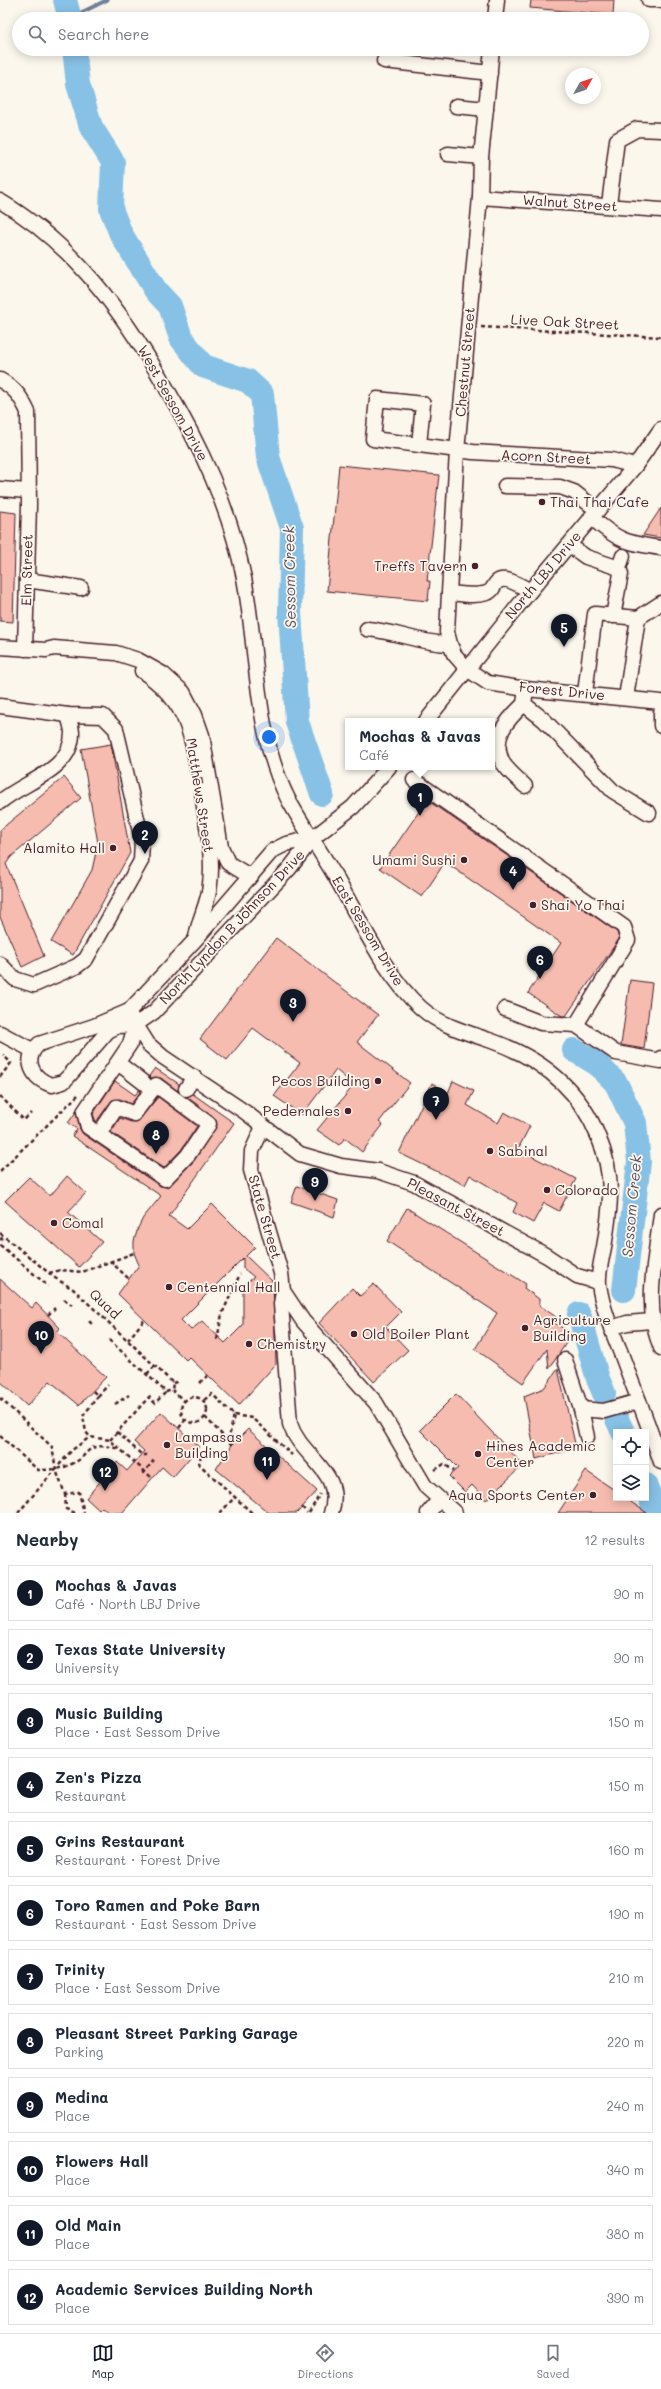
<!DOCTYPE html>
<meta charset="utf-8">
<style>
body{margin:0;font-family:Mali,sans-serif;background:#f6f6f7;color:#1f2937}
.controls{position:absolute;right:12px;bottom:12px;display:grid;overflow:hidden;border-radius:0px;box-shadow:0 2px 10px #0003}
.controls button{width:36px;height:36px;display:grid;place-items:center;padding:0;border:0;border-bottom:1px solid #e0e1e3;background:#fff;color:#1f2937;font:20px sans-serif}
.compass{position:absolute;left:565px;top:68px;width:36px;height:36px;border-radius:50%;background:#fff;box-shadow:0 2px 10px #0003;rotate:50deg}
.you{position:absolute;left:269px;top:737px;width:14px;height:14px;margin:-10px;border:3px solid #fff;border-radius:50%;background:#1a73e8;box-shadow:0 0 0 6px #1a73e833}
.badge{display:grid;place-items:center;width:26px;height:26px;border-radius:50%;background:#111827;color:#fff;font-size:13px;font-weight:700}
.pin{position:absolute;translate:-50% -33px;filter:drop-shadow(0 1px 2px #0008)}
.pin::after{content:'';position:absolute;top:21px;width:14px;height:12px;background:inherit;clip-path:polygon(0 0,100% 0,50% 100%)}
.popup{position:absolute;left:345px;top:718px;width:150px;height:52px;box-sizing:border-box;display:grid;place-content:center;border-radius:0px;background:#fff;filter:drop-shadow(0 1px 3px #0005);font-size:13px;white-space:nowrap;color:#747a83}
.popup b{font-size:15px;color:#1f2937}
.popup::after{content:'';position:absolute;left:50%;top:100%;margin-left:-8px;border:8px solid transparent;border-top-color:#fff}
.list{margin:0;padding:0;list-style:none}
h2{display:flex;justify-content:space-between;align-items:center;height:52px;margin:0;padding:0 16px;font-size:17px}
h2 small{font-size:13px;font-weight:400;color:#747a83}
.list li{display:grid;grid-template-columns:26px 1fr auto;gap:12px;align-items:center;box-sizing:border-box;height:56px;margin:0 8px 8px;padding:0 8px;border:1px solid #e0e1e3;border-radius:0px}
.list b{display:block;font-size:15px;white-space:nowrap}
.list p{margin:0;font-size:13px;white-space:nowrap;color:#747a83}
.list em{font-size:13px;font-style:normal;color:#747a83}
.icon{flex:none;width:22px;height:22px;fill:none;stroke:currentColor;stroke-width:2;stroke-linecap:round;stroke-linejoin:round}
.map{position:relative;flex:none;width:661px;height:1513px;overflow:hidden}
.search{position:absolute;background:#fff;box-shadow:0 2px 10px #0003;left:12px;right:12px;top:12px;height:44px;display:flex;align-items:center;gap:10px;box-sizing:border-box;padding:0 14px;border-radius:22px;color:#747a83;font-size:15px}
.sheet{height:820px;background:#fff}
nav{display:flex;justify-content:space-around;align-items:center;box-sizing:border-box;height:56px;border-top:1px solid #e0e1e3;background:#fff;font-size:11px;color:#747a83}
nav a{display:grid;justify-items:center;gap:2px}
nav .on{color:#111827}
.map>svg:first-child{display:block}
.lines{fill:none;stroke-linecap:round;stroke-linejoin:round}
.stream{stroke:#6f809b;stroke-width:4}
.river{stroke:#87c1e6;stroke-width:24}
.building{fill:#f6bcaf;stroke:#4a1f2b;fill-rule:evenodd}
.minor-casing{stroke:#4a1f2b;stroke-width:17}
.path{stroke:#4a1f2b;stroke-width:2.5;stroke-dasharray:4 3;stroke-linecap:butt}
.minor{stroke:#fbf7ec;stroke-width:14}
.path-bridge{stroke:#4a1f2b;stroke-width:2.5;stroke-dasharray:4 3;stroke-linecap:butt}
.poi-dot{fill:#4a1f2b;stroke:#fbf7ec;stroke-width:1.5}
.labels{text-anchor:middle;stroke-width:3.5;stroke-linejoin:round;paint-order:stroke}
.street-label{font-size:14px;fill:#4a1f2b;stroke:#fbf7ec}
.poi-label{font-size:14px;fill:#4a1f2b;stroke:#fbf7ec;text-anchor:start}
.water-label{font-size:15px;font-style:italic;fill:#5c5063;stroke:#fbf7ec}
</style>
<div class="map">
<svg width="661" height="1513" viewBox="0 0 661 1513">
<rect width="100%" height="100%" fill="#fbf7ec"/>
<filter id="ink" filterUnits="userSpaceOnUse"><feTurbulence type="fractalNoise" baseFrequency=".025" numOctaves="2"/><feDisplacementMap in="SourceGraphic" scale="8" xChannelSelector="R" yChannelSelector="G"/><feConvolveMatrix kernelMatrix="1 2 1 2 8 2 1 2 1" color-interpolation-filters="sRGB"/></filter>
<g filter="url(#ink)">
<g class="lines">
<path class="stream" d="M70,18L107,0"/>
<g class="river">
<path d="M65,0L70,19"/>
<path d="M74,49L78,84L91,127L113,162L111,209L121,234L156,291L170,306L181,338L203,366L248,381L262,394L268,457L292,528L290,612L297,722L322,794"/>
<path d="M574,1050L597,1064L616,1083L635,1123L639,1162L624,1290"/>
<path d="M579,1314L598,1379L604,1393"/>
<path d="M614,1413L623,1432"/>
<path d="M646,1485L655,1513"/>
</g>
</g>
<g class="building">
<path d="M531,0H614L613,15L530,8Z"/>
<path d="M339,465L439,475L427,581H430L428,601L327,591Z"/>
<path d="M661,508V538L643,535Z"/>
<path d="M0,511L16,513L13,622L0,621Z"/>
<path d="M111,744L130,853L73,955L51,942L92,870L98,843L81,749Z"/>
<path d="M64,777L81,798L11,857L6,864L44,956L22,967L0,917V830Z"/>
<path d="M427,800L617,932L619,939L566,1016H562L528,993L561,943L445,862L422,897L380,868Z"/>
<path d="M276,938L378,1015L357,1042L410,1083L379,1122L383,1125L362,1152L345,1138L339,1145L317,1130L354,1085L336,1070L302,1115L274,1096L300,1063L253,1028L227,1060L200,1039Z"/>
<path d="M630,980L652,983L644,1049L621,1045Z"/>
<path d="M155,1068L179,1084L178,1091L161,1078H151L149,1076Z"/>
<path d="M115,1081L135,1095L139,1090L141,1091L131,1104L120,1099L112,1100L96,1122L93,1114Z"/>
<path d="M453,1081L474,1091L467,1105L498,1123L504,1112L530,1126L518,1149L576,1179L559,1211L544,1203L533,1223L513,1212L517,1203L470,1175L465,1185L399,1153L432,1083L448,1093Z"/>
<path d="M193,1094L234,1123L169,1216L187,1229L212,1204L255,1247L246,1256L273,1282L276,1364L239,1405L189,1357L186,1360L118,1294L139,1265L134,1253V1241L138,1228L143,1218L161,1196L72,1136L77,1129L68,1123L76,1112L80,1129L83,1134L160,1186L167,1187L194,1161L217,1125L214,1117L187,1097ZM243,1258V1268L254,1277L243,1286V1325L225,1343L202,1321L191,1330L181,1320Z"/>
<path d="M158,1097L197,1126L181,1150L164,1168L111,1132L120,1118L131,1122L138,1121Z"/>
<path d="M67,1176L86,1193L68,1212L102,1242L79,1267L5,1201L29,1177L50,1196Z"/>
<path d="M297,1186L338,1200L334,1217L291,1202Z"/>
<path d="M407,1208L526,1284L524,1288L539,1299V1305L556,1317L553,1322L572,1334L549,1369L547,1349L523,1383L475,1349L497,1313L387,1241Z"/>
<path d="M0,1279L32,1308L36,1303L60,1328L57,1332L106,1377L79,1405L50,1381L27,1406L0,1381Z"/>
<path d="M374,1284L401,1312L386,1327L408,1350L374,1382L319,1323L352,1288L360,1296Z"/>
<path d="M558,1369L576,1448L536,1459L524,1396L544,1388Z"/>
<path d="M456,1394L523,1465L486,1500L472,1485L465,1492L449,1476L458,1468L420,1430Z"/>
<path d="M161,1412L199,1447L173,1477L162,1467L122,1513H109L102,1507L99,1510L86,1498L117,1462L127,1471L144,1451L134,1442Z"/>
<path d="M248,1429L317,1491L297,1513H269L216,1469L232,1445Z"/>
<path d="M586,1471L616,1491V1498H625L647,1513H558Z"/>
</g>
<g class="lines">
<defs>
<g id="minor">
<path d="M649,0H661"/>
<path d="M495,19L497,0"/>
<path d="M492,49L481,157L480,197L457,451L449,593L447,632L450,644L454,654L467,669L488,683L526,689L661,702"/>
<path d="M384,61L490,73"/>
<path d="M456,106L486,109"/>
<path d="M448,154L481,157"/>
<path d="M480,197L661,210"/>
<path d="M0,201C73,244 122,311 164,384C200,445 230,508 244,578C258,651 254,731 288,799C302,825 320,850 335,876C360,919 384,975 421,1008C440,1025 465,1032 489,1040C539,1057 578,1086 598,1136C615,1176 611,1206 604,1247C602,1258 598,1272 599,1284C602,1308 613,1333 622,1356C635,1391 649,1426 661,1462"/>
<path d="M609,205L617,140L637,129L661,130"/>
<path d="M0,380C15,388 21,397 28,412L29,505L25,649"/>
<path d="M419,445L423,404L377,399L373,439L473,452L612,460L635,466"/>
<path d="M505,486L560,487L574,492L597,510"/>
<path d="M0,489L28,491"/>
<path d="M591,517C618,541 626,543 661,548"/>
<path d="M569,545L586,557L619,568L621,574L613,616"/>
<path d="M619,568L623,556"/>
<path d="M27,580L81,588"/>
<path d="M449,593C461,594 475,597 487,593C493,591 493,586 497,582C505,575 523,587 530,591"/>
<path d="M638,618L661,603"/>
<path d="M367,629C395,631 422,644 450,644"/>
<path d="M0,647L46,650L54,648L116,653L138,660L163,674L183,692L195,715L202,735L221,847L228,863L251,877"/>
<path d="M142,671C183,699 190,725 198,771"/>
<path d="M526,689L524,704L544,720L613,791L649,813"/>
<path d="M585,693L595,614L638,618L626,698"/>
<path d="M524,704C507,720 490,738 503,763C508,771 518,779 525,786"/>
<path d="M0,706L68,715L103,716L116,729L142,840L141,861L86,959L77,966L34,985L15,979L0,964"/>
<path d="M661,712V726"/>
<path d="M426,721L530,591L635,466L661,429"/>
<path d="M414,780L624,927L628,940L576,1025"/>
<path d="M0,802C24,781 72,771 72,733C72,727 69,720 68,715"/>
<path d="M313,838L286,844L272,851L196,939L129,1011L94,1026L39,1044C22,1059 32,1079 52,1085L63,1082L69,1076L108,1031L118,1026L135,1025L154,1012L289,869L313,838L353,807L389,767"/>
<path d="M196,938C198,919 209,903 210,884C214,854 205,821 202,791"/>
<path d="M505,1009L541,1023L576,1025L616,1053L661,1061V1058"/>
<path d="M131,1017L148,1044L163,1057L245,1112L300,1154L341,1166L378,1171L414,1183L547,1256L577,1276L598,1282"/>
<path d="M0,1033L32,1050"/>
<path d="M118,1063L144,1083"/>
<path d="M186,1089L194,1077"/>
<path d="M263,1127L252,1151L251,1170L281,1273L283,1291L303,1321L376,1403L425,1486L455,1513"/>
<path d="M99,1134L117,1107L134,1114L156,1085L209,1124L188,1155L165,1179L88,1127L84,1112L130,1044L135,1025"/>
<path d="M661,1214C656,1258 643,1306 661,1348"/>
<path d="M283,1291L281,1304L290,1424C301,1458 345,1472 331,1513"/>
<path d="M611,1328L627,1323L652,1321"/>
<path d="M565,1360L581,1409L604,1411L639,1401"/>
<path d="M581,1409L587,1437"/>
<path d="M428,1513L439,1500"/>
</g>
</defs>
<use href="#minor" class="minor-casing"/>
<g class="path">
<path d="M481,327L661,337"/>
<path d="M0,1077L11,1063L3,1055"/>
<path d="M0,1096L24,1120L31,1113"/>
<path d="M0,1171L78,1095"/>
<path d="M0,1233L55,1278L73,1289L173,1383L172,1390"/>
<path d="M0,1240L4,1236"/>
<path d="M0,1245L48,1286"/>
<path d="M110,1261L129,1279"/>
<path d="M49,1273L61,1270L82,1272L134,1253"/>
<path d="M64,1299L72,1305"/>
<path d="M48,1315L55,1308"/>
<path d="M89,1321L94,1326"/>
<path d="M109,1340L166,1392L172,1390"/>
<path d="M128,1340L145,1319"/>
<path d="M217,1340L222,1314L240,1274"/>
<path d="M147,1374L155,1366"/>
<path d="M173,1383L179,1381"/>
<path d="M200,1383L208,1375"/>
<path d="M172,1390L184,1401"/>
<path d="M93,1391L98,1396L83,1416L86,1432L90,1437L110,1440L151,1477"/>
<path d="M98,1396L108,1385"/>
<circle cx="194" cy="1410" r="13"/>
<path d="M0,1398L52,1447L56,1470L65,1494L79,1492L84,1513"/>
<path d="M204,1400L212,1394L234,1415L228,1442"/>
<path d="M115,1404L129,1395"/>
<path d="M234,1415L252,1418L292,1455"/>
<path d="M205,1417L232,1445"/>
<path d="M179,1428L185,1420"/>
<path d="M117,1432L142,1455H149"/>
<path d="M0,1436L38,1470C52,1470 69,1468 80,1459C85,1455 88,1449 95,1447C103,1445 112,1447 120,1449"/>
<path d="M110,1440L149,1397L155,1403L166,1392"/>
<path d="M201,1455L199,1464L252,1513"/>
<path d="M435,1470L444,1464L454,1471"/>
<path d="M65,1494L66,1509L75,1513"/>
<path d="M302,1507L307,1513"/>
<path d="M18,1513L72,1450L90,1437"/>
<path d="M220,1513L235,1497"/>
<path d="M309,1513L320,1494"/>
</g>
<use href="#minor" class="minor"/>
<path class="path-bridge" d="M143,1474L154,1460"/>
</g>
</g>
<g class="poi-dot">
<circle cx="542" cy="502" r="4"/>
<circle cx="475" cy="566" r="4"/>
<circle cx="113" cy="848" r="4"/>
<circle cx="464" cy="860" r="4"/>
<circle cx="533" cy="905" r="4"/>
<circle cx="378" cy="1081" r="4"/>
<circle cx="348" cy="1111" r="4"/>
<circle cx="490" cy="1151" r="4"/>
<circle cx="547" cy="1190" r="4"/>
<circle cx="54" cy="1223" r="4"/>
<circle cx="169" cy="1287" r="4"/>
<circle cx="525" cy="1328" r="4"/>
<circle cx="354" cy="1334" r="4"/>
<circle cx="249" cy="1344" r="4"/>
<circle cx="167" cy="1445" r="4"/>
<circle cx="478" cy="1454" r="4"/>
<circle cx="593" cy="1495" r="4"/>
</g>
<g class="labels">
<g class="street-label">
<text transform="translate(570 203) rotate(4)" y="5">Walnut Street</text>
<text transform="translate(565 322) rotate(3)" y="5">Live Oak Street</text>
<text transform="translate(465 362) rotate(-85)" y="5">Chestnut Street</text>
<text transform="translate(173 403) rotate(61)" y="5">West Sessom Drive</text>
<text transform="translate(546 457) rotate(3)" y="5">Acorn Street</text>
<text transform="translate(27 570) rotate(-89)" y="5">Elm Street</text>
<text transform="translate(543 575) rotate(-50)" y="5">North LBJ Drive</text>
<text transform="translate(562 691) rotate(6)" y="5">Forest Drive</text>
<text transform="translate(200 795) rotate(81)" y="5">Matthews Street</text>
<text transform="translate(232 927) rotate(-47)" y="5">North Lyndon B Johnson Drive</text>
<text transform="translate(368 931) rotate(59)" y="5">East Sessom Drive</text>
<text transform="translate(456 1207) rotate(28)" y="5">Pleasant Street</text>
<text transform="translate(265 1217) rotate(74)" y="5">State Street</text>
<text transform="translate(105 1304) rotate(43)" y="5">Quad</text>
</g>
<g class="poi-label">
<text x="550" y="507">Thai Thai Cafe</text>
<text x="467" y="571" text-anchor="end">Treffs Tavern</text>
<text x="105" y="853" text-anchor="end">Alamito Hall</text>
<text x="456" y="865" text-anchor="end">Umami Sushi</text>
<text x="541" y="910">Shai Yo Thai</text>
<text x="370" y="1086" text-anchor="end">Pecos Building</text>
<text x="340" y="1116" text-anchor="end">Pedernales</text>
<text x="498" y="1156">Sabinal</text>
<text x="555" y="1195">Colorado</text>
<text x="62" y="1228">Comal</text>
<text x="177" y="1292">Centennial Hall</text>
<text x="533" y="1325">Agriculture<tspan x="533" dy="16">Building</tspan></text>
<text x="362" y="1339">Old Boiler Plant</text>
<text x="257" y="1349">Chemistry</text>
<text x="175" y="1442">Lampasas<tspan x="175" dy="16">Building</tspan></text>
<text x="486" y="1451">Hines Academic<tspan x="486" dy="16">Center</tspan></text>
<text x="585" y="1500" text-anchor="end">Aqua Sports Center</text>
</g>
<g class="water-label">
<text transform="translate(290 577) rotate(-91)" y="5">Sessom Creek</text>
<text transform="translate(632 1206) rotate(-85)" y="5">Sessom Creek</text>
</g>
</g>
</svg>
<div class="controls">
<button><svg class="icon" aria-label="locate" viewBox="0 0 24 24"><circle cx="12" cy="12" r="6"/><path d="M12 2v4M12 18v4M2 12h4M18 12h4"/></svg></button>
<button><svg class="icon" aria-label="layers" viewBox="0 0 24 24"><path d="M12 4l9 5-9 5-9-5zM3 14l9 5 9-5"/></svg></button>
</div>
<svg class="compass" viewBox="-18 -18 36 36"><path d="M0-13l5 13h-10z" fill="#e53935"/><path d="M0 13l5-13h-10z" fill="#747a83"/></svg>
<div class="you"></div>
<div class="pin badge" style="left:420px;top:816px">1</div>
<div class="popup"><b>Mochas &amp; Javas</b>Café</div>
<div class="pin badge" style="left:145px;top:854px">2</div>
<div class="pin badge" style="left:293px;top:1022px">3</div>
<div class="pin badge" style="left:513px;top:890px">4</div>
<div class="pin badge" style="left:564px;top:647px">5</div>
<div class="pin badge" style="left:540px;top:979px">6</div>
<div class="pin badge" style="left:436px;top:1120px">7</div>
<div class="pin badge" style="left:156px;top:1154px">8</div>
<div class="pin badge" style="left:315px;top:1201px">9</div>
<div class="pin badge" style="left:41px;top:1354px">10</div>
<div class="pin badge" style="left:267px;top:1480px">11</div>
<div class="pin badge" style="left:105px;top:1491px">12</div>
<div class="search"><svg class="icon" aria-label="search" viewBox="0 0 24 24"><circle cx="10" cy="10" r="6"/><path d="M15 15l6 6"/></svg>Search here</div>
</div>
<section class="sheet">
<h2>Nearby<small>12 results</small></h2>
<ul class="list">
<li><span class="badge">1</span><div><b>Mochas &amp; Javas</b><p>Café · North LBJ Drive</p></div><em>90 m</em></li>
<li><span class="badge">2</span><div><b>Texas State University</b><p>University</p></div><em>90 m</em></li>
<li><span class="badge">3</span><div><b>Music Building</b><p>Place · East Sessom Drive</p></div><em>150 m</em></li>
<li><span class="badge">4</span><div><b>Zen's Pizza</b><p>Restaurant</p></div><em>150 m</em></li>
<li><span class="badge">5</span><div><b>Grins Restaurant</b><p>Restaurant · Forest Drive</p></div><em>160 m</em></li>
<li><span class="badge">6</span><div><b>Toro Ramen and Poke Barn</b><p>Restaurant · East Sessom Drive</p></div><em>190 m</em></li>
<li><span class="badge">7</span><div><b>Trinity</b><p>Place · East Sessom Drive</p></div><em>210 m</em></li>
<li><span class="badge">8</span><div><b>Pleasant Street Parking Garage</b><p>Parking</p></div><em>220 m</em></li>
<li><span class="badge">9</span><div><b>Medina</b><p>Place</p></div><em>240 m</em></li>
<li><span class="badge">10</span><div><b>Flowers Hall</b><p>Place</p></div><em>340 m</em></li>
<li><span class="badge">11</span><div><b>Old Main</b><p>Place</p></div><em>380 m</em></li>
<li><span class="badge">12</span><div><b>Academic Services Building North</b><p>Place</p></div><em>390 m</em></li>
</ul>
</section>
<nav>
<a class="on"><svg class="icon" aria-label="map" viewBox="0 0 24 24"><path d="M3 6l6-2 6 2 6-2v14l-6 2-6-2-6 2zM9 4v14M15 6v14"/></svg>Map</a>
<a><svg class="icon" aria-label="directions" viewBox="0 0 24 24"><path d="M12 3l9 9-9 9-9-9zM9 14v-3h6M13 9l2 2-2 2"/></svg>Directions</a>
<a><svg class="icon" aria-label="saved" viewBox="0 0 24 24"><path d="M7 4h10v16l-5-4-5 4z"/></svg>Saved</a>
</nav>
